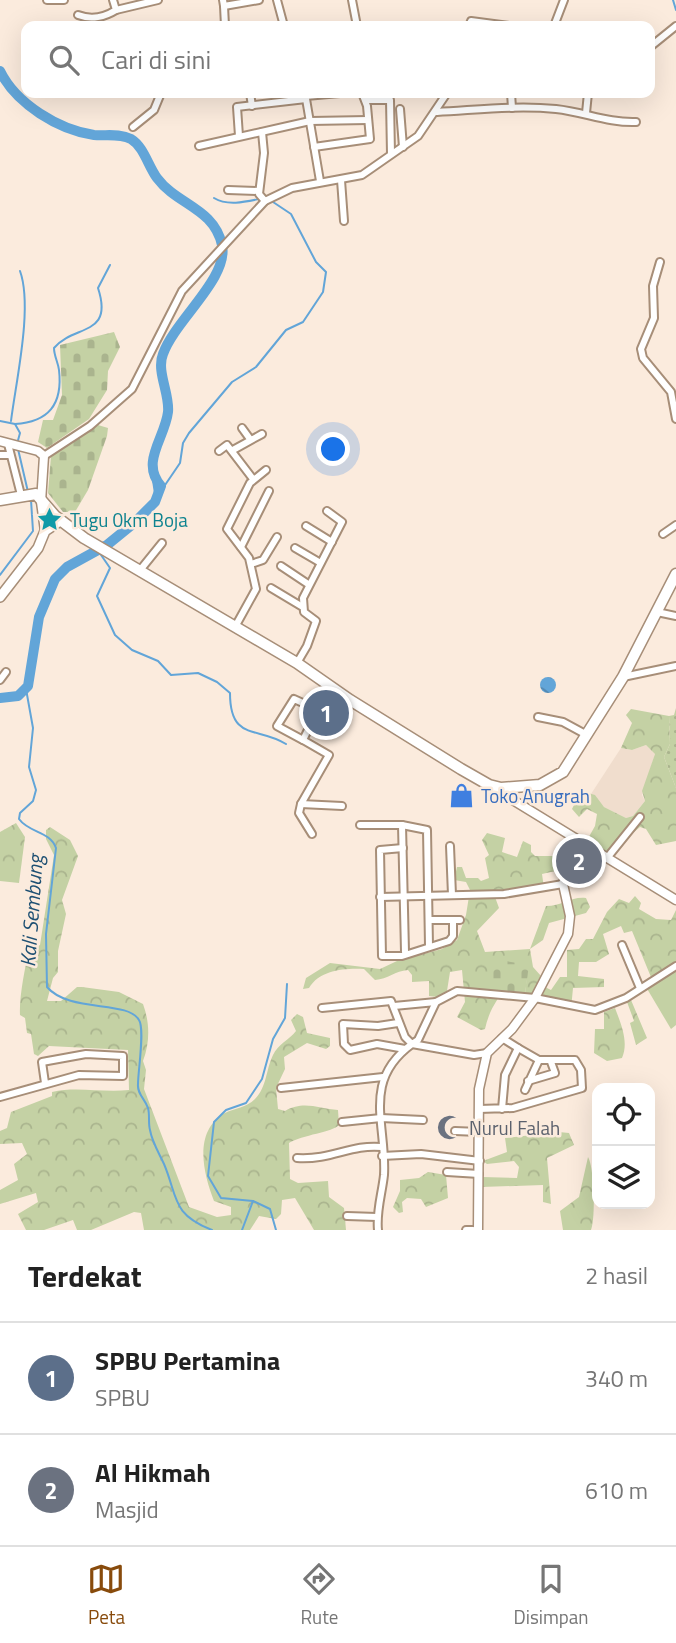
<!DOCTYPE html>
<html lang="id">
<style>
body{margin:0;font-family:"Titillium Web",sans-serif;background:#f2f2f2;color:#222}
.controls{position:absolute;right:21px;bottom:21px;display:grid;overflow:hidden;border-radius:14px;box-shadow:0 7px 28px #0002}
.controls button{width:63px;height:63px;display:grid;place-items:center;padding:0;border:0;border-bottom:2px solid #e0e0e0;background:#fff;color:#222;font:35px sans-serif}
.you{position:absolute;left:334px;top:450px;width:24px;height:24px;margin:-18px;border:5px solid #fff;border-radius:50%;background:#1a73e8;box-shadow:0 0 0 10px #1a73e833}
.badge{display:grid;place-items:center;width:46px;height:46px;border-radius:50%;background:#884b0c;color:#fff;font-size:23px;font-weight:700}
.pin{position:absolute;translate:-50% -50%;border:4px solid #fff;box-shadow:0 2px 7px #0006}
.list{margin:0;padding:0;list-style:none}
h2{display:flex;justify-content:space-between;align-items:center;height:91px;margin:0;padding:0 28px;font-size:30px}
h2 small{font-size:23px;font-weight:400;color:#767676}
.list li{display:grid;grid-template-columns:46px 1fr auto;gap:21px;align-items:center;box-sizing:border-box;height:112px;padding:0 28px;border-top:2px solid #e0e0e0}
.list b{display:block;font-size:26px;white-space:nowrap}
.list p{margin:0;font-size:23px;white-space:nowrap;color:#767676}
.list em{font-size:23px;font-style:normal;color:#767676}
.icon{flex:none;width:38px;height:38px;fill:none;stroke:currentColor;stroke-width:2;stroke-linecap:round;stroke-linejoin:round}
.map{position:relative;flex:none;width:676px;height:1230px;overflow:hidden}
.search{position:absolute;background:#fff;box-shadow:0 7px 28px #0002;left:21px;right:21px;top:21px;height:77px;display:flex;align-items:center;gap:18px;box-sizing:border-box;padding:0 24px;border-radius:14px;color:#767676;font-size:26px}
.sheet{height:315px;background:#fff}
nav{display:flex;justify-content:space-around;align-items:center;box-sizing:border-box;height:98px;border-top:2px solid #e0e0e0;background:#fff;font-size:19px;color:#767676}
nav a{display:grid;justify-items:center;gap:4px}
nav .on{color:#884b0c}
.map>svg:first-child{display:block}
.commercial{fill:#f0ddcd}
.grass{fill:url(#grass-dots)}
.forest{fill:url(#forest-crowns)}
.cemetery{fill:url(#cemetery-stones)}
.pitch{fill:#c4d1a4}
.water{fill:url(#water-waves)}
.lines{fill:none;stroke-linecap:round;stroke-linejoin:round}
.stream{stroke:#62a5d8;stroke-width:2}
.canal{stroke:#62a5d8;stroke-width:5}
.river{stroke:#62a5d8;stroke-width:10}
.minor-casing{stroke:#a78e78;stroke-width:10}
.tertiary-casing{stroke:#a78e78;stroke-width:11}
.secondary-casing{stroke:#a78e78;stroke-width:12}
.primary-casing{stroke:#a78e78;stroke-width:13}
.minor{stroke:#fff;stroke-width:6}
.tertiary{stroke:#fff;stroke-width:8}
.secondary{stroke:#fff;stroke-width:9}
.primary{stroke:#fff;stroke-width:10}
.labels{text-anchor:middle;stroke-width:5;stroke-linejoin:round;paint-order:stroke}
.culture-label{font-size:19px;fill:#0d838f;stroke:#fbebdd;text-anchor:start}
.shop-label{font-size:19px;fill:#366cbe;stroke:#fbebdd;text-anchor:start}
.worship-label{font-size:19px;fill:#5b616d;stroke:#fbebdd;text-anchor:start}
.water-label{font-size:21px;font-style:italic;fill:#1e5073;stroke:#fbebdd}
</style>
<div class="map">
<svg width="676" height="1230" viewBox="0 0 676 1230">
<defs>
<pattern id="grass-dots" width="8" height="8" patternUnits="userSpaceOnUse" patternTransform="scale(1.75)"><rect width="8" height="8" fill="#c4d1a4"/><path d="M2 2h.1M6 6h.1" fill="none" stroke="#aab48e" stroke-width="1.8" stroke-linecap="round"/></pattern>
<pattern id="forest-crowns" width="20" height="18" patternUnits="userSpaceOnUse" patternTransform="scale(1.75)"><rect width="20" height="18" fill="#c4d1a4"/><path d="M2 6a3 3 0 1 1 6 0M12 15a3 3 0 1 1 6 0" fill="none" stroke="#aab48e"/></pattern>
<pattern id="cemetery-stones" width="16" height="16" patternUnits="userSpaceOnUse" patternTransform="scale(1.75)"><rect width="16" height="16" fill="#c4d1a4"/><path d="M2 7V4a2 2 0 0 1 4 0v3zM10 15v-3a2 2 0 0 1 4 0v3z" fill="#aab48e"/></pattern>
<pattern id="water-waves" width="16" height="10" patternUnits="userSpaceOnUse" patternTransform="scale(1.75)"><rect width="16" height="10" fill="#62a5d8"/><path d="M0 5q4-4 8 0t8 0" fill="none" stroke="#5287b0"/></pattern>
</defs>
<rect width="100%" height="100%" fill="#fbebdd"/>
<path class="commercial" d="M646,745L655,754L642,795L645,801L633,816L626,818L604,807L591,794L621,748L632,750Z"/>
<path class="grass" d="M676,708V788L664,757L670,744L669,716L674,715Z"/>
<g class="forest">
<path d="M631,709L669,716L670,744L664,757L676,788V841L656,845L646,829L640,827L634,832L627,827L608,854L586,842L595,826L597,814L587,809L579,817L572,809L581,791L595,795L604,807L626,818L633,816L645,801L642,791L655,754L646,745L632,750L621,748L632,723L626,715Z"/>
<path d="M16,823L25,837L19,883L0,881V832Z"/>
<path d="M50,827L70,840L78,856L62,900L66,914L58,951V972L53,978L47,1001H61L77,987H82L119,992L143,1004C150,1023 150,1042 143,1061L146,1070L144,1089L189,1207L217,1217L231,1215V1207L214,1201C203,1173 193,1131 225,1113C235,1108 246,1108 255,1099C267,1087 266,1069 273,1055C278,1044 289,1040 296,1031L291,1020L297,1014L303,1017L307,1033L330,1038V1046L326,1049L307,1043L284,1057L285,1069L276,1088L278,1109L285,1111C304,1100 319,1109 338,1110L339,1125C333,1132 302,1135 289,1143L290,1179L298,1183L328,1181L329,1197L344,1208L346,1230H314L295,1198L282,1200L281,1214L276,1219L259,1216L250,1230H144L141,1213L134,1212L91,1230H77L73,1220L44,1230H26L18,1214L38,1202L36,1193L0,1204V1190L18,1180L14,1164L27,1154L22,1143L0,1144V1131L7,1128L11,1112L52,1096V1092C77,1086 102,1093 129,1090L128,1050L49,1046L38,1056L34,1054L31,1034L27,1033L25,1018L20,1015C19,997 25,968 29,950L40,945L54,855L46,839V830Z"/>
<path d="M487,833L505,838L502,852L517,857L523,841L531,845V852L535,856H558L562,859L560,870L542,874L544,888L495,897L499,908L477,931L485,952L530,949L546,906C562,906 572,896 586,898L590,907L586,913L549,923L543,940L530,949L533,967L541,976L537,983L551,990L560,977H567V950L579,949L586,939H593L607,912L619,899L629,903L635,896L641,903L639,909L656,919L671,920L676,910V968L653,982L632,931L624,933L621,926L603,934L609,954L596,962H579L578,976L604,979V987L573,988L571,1009L551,1005V998L525,994L528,965C508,985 491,1001 485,1029L481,1030L457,1017L465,1002L462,970L450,972L447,991L437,997L429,996V981L412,982V975L408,970C395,971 388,979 375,980L364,969C344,968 320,970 309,988L303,989L306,978L330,963L380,969L397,961L442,949L457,940L466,915L470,890L466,882L454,880L457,867H462L466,878H478L481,881L489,878L485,858L489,855L482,840Z"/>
<path d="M631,1000L647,1038L636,1045L630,1023L634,1021L627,1002Z"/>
<path d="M615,1008C621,1024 629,1042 622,1058L607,1061L594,1053L595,1029H604V1012Z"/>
<path d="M559,1132L569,1133L574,1145L547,1158L551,1204L543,1202V1185L481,1187L482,1177L517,1178L519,1167L514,1161L487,1164L483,1161L507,1152L505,1138Z"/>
<path d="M588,1157C594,1166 596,1218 591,1230H563L560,1211L579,1197Z"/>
<path d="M428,1172L446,1175L448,1198L426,1207L421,1199L407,1198L402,1202L403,1212L399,1213L393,1207L400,1191V1180L419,1178Z"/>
</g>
<g class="cemetery">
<path d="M114,332L120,347L108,371L107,390L89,419L47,448L38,442L43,420H53L62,395L60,345Z"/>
<path d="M98,425L108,428L107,436L88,490L75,512H63L48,493L51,456Z"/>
<path d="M493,959L529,965L525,994L489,990Z"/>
</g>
<path class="pitch" d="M676,968V1025L671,1029L646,987Z"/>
<circle class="water" cx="548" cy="685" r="8"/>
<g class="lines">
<g class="stream">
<path d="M673,0L676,10"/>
<path d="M214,198C227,206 245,202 259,199"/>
<path d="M0,421L15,424L20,433L17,444"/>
<path d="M11,421C16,381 33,307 20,271"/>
<path d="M15,424C48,422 63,405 59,370C58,362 54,356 54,348C74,324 114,337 98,288L110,265"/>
<path d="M18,449L28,492"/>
<path d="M161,491L180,463L183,443L189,433L232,382L256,367L286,330L303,322L323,292L326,272L316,262L291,214L270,200"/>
<path d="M99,552L110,568L97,596L115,635L132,650L158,661L171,675L198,673L217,682L230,693C230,742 258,726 286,744"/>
<path d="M0,575L33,531L31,500"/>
<path d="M26,689L33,728L29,767L36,790L33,801L20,813L19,819C29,833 50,831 56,848L46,934L47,987C69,1013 128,1000 139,1020C145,1029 138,1071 138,1084C137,1094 145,1099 148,1108C150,1115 148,1123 150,1130C152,1142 159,1153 164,1164C178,1197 171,1214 212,1230"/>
<path d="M242,1230L253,1201"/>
<path d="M276,1230L270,1209L253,1201L221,1198L208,1176L214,1122L226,1110L246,1103L262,1079L273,1039L285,1018L287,984"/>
</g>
<path class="canal" d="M154,477L157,497"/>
<path class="river" d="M0,71C16,104 59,130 94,135C106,136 119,133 131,139C144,147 148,166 157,178C177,205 214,208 222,245C229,278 175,320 163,354C156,371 170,394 168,412C165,438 140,462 161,486L155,502L134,523L107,545L67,567L55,579L39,617L28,686L18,696L0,698"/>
<defs>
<g id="minor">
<path d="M47,0H64"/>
<path d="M223,0L224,6L259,0"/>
<path d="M277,0L284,26"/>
<path d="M352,0L357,26"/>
<path d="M224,6L225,26"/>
<path d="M116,10L158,0"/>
<path d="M78,15C91,20 105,17 116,10L113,0"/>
<path d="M469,26L471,21L509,26"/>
<path d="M554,26L564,0"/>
<path d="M650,47L676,26"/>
<path d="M250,93L252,106"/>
<path d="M305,93L320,181"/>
<path d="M511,93L512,108"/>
<path d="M306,96L340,93"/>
<path d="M366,100H390L391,154"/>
<path d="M400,109L403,147"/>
<path d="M437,112C477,110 516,105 556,109C584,112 608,123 636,122"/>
<path d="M586,113L588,93"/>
<path d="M133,127L154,110L161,93"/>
<path d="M262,132L264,153L259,194L265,201"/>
<path d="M239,136L237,107L306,99"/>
<path d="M199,146L310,121L368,120"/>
<path d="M314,147L370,139L367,106L362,93"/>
<path d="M341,180L344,221"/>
<path d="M228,190L259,191"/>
<path d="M660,262L653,286L654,318L641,349L643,358L671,392L676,419"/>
<path d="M242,428L250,439"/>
<path d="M8,444L21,495"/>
<path d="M233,450L262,434"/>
<path d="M219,451L227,445L253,479"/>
<path d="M0,455H10"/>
<path d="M44,456L90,426L132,389L182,291L265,201L292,188L362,175L418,136L447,93"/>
<path d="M306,526L332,542"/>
<path d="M663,534L676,525"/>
<path d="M241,547L269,491"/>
<path d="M295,548L319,562"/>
<path d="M251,564L263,560L277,537"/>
<path d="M281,566L308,584"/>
<path d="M141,569L162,543"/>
<path d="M271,588L301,606"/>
<path d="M657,612L676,616"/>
<path d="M235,627L256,589L249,558L227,529L250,483L266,470"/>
<path d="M297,663L307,646L316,621L304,612L303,598L342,522L327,511"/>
<path d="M623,677L676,666"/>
<path d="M0,680L6,672"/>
<path d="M329,687L303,740L329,755L301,804L342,806"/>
<path d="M538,717L563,722L587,735"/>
<path d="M303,740L277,726L294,699L316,709"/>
<path d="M301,804L299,813L312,834"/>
<path d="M360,825H402L405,952"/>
<path d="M402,825L427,830L429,946"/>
<path d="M450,846L452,895"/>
<path d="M403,848L380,850L382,956H402L449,941L453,936V920"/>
<path d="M607,858L640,817"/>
<path d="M380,897L504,894L563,884"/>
<path d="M429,920H460"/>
<path d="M622,945L640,988"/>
<path d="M394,1006L436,1002"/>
<path d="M322,1008L391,1001L405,1037L412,1044L418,1040L436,1002L457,991L535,998L595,1010L626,998L676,966"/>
<path d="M398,1023L378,1026L343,1024L344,1044L350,1050L377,1044L405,1049"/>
<path d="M502,1038L518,1048"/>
<path d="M528,1081L555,1073L551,1062"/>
<path d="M281,1088L383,1077"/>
<path d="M525,1090L539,1060"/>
<path d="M0,1097L79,1075L123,1076V1056L86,1054L42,1062L45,1083"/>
<path d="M479,1109L513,1108L582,1088L581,1070L575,1060H539L518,1048L505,1075L502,1109"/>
<path d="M342,1122L381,1118L423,1120"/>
<path d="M455,1131L479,1132"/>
<path d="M382,1156L421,1154L480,1161"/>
<path d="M297,1158C333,1160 350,1144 382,1147"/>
<path d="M447,1172L479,1174"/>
<path d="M347,1216L377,1217"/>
<path d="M378,1230C376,1211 382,1194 384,1175C387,1125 361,1081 412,1044L474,1055L487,1053"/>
<path d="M466,1230H473"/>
</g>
<g id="tertiary">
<path d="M0,441L38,451L44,456L41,502L45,531"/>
<path d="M495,789L676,900"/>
<path d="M478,1230L479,1089L487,1053L512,1029L535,998L568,934L570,916L563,884L576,839"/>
</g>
<path id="secondary" d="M0,597L38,548L45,531L60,521"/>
<path id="primary" d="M0,500L36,494L55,516L84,538L297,663L350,700L461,769L489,785L501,788L540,785L563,772L623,677L676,574"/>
</defs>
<use href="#minor" class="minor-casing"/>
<use href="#tertiary" class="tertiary-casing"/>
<use href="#secondary" class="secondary-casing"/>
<use href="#primary" class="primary-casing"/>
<use href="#minor" class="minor"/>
<use href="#tertiary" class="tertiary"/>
<use href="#secondary" class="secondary"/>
<use href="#primary" class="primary"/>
</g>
<defs>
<symbol id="sight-bare" viewBox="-9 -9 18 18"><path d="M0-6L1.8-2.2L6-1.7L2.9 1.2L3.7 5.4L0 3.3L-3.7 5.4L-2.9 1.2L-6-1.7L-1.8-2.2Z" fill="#0f9aa8" stroke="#fbebdd" stroke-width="2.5" paint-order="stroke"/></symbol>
<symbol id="shop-bare" viewBox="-9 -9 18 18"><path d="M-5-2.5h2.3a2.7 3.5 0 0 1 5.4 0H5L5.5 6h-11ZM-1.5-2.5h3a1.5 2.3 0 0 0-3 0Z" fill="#3f7fe0" stroke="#fbebdd" stroke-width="2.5" paint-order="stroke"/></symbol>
<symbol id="mosque-bare" viewBox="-9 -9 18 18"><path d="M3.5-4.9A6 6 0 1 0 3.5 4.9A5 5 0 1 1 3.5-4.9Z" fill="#6b7280" stroke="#fbebdd" stroke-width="2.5" paint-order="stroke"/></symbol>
</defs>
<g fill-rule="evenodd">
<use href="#sight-bare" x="32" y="502" width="35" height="35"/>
<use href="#shop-bare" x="444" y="778" width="35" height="35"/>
<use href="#mosque-bare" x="432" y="1110" width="35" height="35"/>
</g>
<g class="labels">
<g class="culture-label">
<text x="70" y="527">Tugu 0km Boja</text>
</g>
<g class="shop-label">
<text x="481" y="803">Toko Anugrah</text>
</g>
<g class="worship-label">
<text x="469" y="1135">Nurul Falah</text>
</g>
<g class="water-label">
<text transform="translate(32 911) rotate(-86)" y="7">Kali Sembung</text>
</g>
</g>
</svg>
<div class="controls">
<button><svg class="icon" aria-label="locate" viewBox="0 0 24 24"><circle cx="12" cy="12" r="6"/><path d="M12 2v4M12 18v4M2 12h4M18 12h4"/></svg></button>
<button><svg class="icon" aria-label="layers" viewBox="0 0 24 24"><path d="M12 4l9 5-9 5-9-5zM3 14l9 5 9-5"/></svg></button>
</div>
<div class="you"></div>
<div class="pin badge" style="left:326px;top:713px;background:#5c6f8a">1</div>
<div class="pin badge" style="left:579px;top:861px;background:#6b7280">2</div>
<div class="search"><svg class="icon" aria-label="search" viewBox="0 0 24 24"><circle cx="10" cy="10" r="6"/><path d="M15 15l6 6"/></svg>Cari di sini</div>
</div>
<section class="sheet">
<h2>Terdekat<small>2 hasil</small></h2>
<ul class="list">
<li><span class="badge" style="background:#5c6f8a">1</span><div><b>SPBU Pertamina</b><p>SPBU</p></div><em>340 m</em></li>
<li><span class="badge" style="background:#6b7280">2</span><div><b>Al Hikmah</b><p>Masjid</p></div><em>610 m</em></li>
</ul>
</section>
<nav>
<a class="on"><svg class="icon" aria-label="map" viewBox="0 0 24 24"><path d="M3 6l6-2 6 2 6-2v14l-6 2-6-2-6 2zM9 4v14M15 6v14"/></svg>Peta</a>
<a><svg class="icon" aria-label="directions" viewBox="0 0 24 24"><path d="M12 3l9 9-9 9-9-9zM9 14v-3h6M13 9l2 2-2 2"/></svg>Rute</a>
<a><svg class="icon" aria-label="saved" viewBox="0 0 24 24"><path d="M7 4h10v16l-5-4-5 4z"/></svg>Disimpan</a>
</nav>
